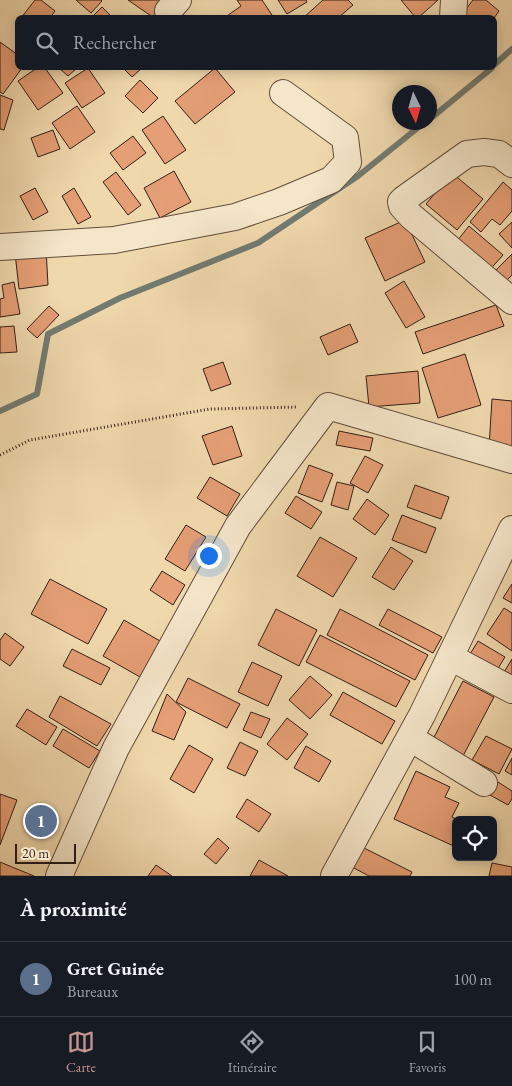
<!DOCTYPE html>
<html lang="fr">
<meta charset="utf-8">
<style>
body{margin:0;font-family:"EB Garamond",serif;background:#20242c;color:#f1f3f6}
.controls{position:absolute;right:15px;bottom:15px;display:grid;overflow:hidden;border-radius:8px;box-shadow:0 2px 12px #0003}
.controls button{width:45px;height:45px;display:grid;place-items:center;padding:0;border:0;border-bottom:1px solid #363941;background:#171b24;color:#f1f3f6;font:25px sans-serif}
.compass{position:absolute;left:392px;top:85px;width:45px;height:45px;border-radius:50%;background:#171b24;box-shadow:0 2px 12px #0003;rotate:175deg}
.scale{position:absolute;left:15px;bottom:12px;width:61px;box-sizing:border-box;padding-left:5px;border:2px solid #331f16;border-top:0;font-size:14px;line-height:18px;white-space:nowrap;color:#331f16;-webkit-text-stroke:4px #f5e6ca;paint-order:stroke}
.you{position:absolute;left:208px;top:555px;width:18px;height:18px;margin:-12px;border:4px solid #fff;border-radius:50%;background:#1a73e8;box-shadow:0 0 0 8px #1a73e833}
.badge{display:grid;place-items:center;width:32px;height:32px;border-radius:50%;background:#c59692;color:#fff;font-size:16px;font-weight:700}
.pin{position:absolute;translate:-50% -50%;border:2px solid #fff;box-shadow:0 1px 5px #0006}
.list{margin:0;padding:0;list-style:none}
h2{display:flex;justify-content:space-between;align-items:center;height:65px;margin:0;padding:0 20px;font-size:21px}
h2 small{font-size:16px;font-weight:400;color:#9ea1a6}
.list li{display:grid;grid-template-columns:32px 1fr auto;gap:15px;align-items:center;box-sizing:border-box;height:75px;padding:0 20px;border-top:1px solid #363941}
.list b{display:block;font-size:19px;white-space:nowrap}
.list p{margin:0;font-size:16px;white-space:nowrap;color:#9ea1a6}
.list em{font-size:16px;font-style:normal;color:#9ea1a6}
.icon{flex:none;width:28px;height:28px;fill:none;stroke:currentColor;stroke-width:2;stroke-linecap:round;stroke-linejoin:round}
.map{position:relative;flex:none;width:512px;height:876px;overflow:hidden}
.search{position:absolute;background:#171b24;box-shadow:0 2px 12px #0003;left:15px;right:15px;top:15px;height:55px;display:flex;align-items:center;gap:12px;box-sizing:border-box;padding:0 18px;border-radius:8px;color:#9ea1a6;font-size:19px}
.sheet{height:140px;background:#171b24}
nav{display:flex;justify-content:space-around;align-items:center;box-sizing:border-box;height:70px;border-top:1px solid #363941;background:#171b24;font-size:14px;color:#9ea1a6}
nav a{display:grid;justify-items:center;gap:2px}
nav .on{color:#c59692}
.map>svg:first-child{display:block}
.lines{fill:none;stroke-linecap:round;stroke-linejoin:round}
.stream{stroke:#717b72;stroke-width:6}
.building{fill:#e59e75;stroke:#331f16}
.minor-casing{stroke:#624d3c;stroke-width:28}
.path{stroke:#331f16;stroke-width:3;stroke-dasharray:1 2.5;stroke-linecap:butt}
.minor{stroke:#f5e6ca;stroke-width:26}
</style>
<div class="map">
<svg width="512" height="876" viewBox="0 0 512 876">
<rect width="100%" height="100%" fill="#f0d8ad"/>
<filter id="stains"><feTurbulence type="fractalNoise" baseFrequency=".004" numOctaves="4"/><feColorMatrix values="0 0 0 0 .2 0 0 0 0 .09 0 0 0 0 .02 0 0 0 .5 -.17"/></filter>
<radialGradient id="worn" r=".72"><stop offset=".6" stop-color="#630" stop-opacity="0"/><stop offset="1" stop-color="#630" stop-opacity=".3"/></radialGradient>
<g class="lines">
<g class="stream">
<path d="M494,65L512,49"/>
<path d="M430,119L492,68"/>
<path d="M0,411L37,394L48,334L120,298L258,243L358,176L425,122"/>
</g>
</g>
<g class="building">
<path d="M35,0H41L55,11L50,18H21Z"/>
<path d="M76,0H101L102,1L91,13Z"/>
<path d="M128,0H172L160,18H154Z"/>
<path d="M237,0H262L274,18H224L241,6Z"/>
<path d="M278,0H306L307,2L287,14Z"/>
<path d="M323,0H348L353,5L338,18H303Z"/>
<path d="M401,0H438L418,18H416Z"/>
<path d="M473,0H486L499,11L494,18H459Z"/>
<path d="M102,7L113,18H91Z"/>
<path d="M0,42L18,55V68H22L3,94L0,92Z"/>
<path d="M37,68H45L63,93L38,110L18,81Z"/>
<path d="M59,68H77L68,76Z"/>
<path d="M88,68L105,93L82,108L65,83Z"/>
<path d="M123,68H142L132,77Z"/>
<path d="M215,68L235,92L195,124L175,101Z"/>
<path d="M140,80L158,98L143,113L125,96Z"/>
<path d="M0,95L13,100L4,130L0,129Z"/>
<path d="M77,106L95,132L70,149L52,123Z"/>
<path d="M163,116L186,150L165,164L142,130Z"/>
<path d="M53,130L60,149L38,157L31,138Z"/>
<path d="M133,136L146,153L123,170L110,153Z"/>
<path d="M174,171L191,202L160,218L144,188Z"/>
<path d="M116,172L141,205L128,215L103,182Z"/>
<path d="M452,173L483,199L457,230L426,204Z"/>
<path d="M503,182L512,190V211L500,225L492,219L481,232L470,222Z"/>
<path d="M35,188L48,212L33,220L20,196Z"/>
<path d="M74,188L91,217L78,224L62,196Z"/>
<path d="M405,220L425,262L385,281L365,238Z"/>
<path d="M512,222V248L499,234Z"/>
<path d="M469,226L503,255L486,274L453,246Z"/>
<path d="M46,249L48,285L19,289L15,253Z"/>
<path d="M512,254V275L502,285L492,274Z"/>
<path d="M404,281L425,317L406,328L385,293Z"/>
<path d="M14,282L20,314L0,317V299L4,298L2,285Z"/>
<path d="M496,305L504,326L423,354L415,332Z"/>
<path d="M49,306L59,315L37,338L27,329Z"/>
<path d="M350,324L358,342L328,355L320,337Z"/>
<path d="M14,326L17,352L0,353V327Z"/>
<path d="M465,354L481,405L438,418L422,368Z"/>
<path d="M223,362L231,384L211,391L203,369Z"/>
<path d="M418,371L420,403L369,407L366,376Z"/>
<path d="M492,399L512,401V449L489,447Z"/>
<path d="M232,426L242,456L213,465L202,436Z"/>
<path d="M339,431L373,438L370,451L336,445Z"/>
<path d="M365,456L383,465L368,493L350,483Z"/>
<path d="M309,465L333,474L322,502L298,493Z"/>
<path d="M210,477L240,494L227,516L197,498Z"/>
<path d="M337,482L354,486L348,510L331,505Z"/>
<path d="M415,485L449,497L441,519L407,507Z"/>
<path d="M296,496L322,512L311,529L285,513Z"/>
<path d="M367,499L389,515L375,535L353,519Z"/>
<path d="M402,515L436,528L426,553L392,540Z"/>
<path d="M186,525L206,537L185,571L165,559Z"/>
<path d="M320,537L357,558L333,597L297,576Z"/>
<path d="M391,547L413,561L394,590L372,577Z"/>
<path d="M162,571L185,585L173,605L150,590Z"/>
<path d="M50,579L107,609L88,644L31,614Z"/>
<path d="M512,584V603L503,598Z"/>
<path d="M504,608L512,613V651L487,634Z"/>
<path d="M276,609L317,630L299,666L258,645Z"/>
<path d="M340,609L428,655L415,680L327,635Z"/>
<path d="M388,609L442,637L433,653L379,625Z"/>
<path d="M124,620L160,641L140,677L103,656Z"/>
<path d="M5,633L24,647L10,666L0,659V640Z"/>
<path d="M320,635L410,681L396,707L306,662Z"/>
<path d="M478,641L505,657L494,675L467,659Z"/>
<path d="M72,649L110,668L101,685L63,666Z"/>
<path d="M512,659V683L501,677Z"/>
<path d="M252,662L282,676L268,706L238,692Z"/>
<path d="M310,676L332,695L310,719L289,700Z"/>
<path d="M188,678L240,704L227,728L176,702Z"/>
<path d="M463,681L494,697L463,756L432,741Z"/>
<path d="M343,692L395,721L382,744L330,715Z"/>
<path d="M167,694L186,712L174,740L152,731Z"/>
<path d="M60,696L111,724L97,746L49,717Z"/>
<path d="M27,709L57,727L46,745L16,726Z"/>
<path d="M251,712L270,719L261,738L243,730Z"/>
<path d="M287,718L308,734L287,760L267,744Z"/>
<path d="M63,729L100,751L89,768L53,746Z"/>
<path d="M486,736L512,749L499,774L472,760Z"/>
<path d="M240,742L258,751L245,776L227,768Z"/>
<path d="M189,745L213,759L194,793L170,779Z"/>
<path d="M306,746L331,761L319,782L294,768Z"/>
<path d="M512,758V775L505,771Z"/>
<path d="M416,771L450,787L445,797L459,803L452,817L458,820H456V847L394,819Z"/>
<path d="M498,782L512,791V799L508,805L490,795Z"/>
<path d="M0,794L17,800L0,845Z"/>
<path d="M247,799L271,814L259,832L236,817Z"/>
<path d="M218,838L229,848L216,864L204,854Z"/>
<path d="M362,847L412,872L410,876H369L352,867Z"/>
<path d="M259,860L288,876H250Z"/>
<path d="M0,862L34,876H0Z"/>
<path d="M492,863L512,867V876H489Z"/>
<path d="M156,865L172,876H148Z"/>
</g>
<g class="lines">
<defs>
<g id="minor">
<path d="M168,11L178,0"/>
<path d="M453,18L454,0"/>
<path d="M512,164L499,154L484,152L467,154L404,199L401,202L402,206L411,216L512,301"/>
<path d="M0,247L114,240L235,217L279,202L331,180L348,162L345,138L283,93"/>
<path d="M450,657L512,690"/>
<path d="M410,738L484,783"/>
<path d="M59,876L116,748L238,526L328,406L512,460"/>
<path d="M334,876L422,715L512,529"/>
</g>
</defs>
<use href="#minor" class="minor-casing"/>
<path class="path" d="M0,455L30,440L210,409L298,407"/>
<use href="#minor" class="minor"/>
</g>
<rect width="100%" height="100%" filter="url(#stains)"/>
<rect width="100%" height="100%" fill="url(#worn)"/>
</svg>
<div class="controls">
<button><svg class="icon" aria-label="locate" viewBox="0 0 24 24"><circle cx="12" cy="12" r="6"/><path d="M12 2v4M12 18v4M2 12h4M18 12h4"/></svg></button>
</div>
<svg class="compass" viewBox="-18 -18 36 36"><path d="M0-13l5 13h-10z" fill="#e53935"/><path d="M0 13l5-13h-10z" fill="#9ea1a6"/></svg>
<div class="scale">20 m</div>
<div class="you"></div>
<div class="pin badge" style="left:41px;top:821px;background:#5c6f8a">1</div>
<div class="search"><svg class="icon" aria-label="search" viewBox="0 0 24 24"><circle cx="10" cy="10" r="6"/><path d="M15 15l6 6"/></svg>Rechercher</div>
</div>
<section class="sheet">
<h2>À proximité<small></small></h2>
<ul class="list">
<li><span class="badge" style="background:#5c6f8a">1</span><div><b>Gret Guinée</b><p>Bureaux</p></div><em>100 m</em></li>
</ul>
</section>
<nav>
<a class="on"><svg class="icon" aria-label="map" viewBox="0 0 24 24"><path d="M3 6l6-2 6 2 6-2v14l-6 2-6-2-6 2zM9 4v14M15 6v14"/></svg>Carte</a>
<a><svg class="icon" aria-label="directions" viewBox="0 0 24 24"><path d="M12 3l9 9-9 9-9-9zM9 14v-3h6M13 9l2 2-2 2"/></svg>Itinéraire</a>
<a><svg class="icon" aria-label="saved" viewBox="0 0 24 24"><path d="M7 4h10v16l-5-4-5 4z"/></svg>Favoris</a>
</nav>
